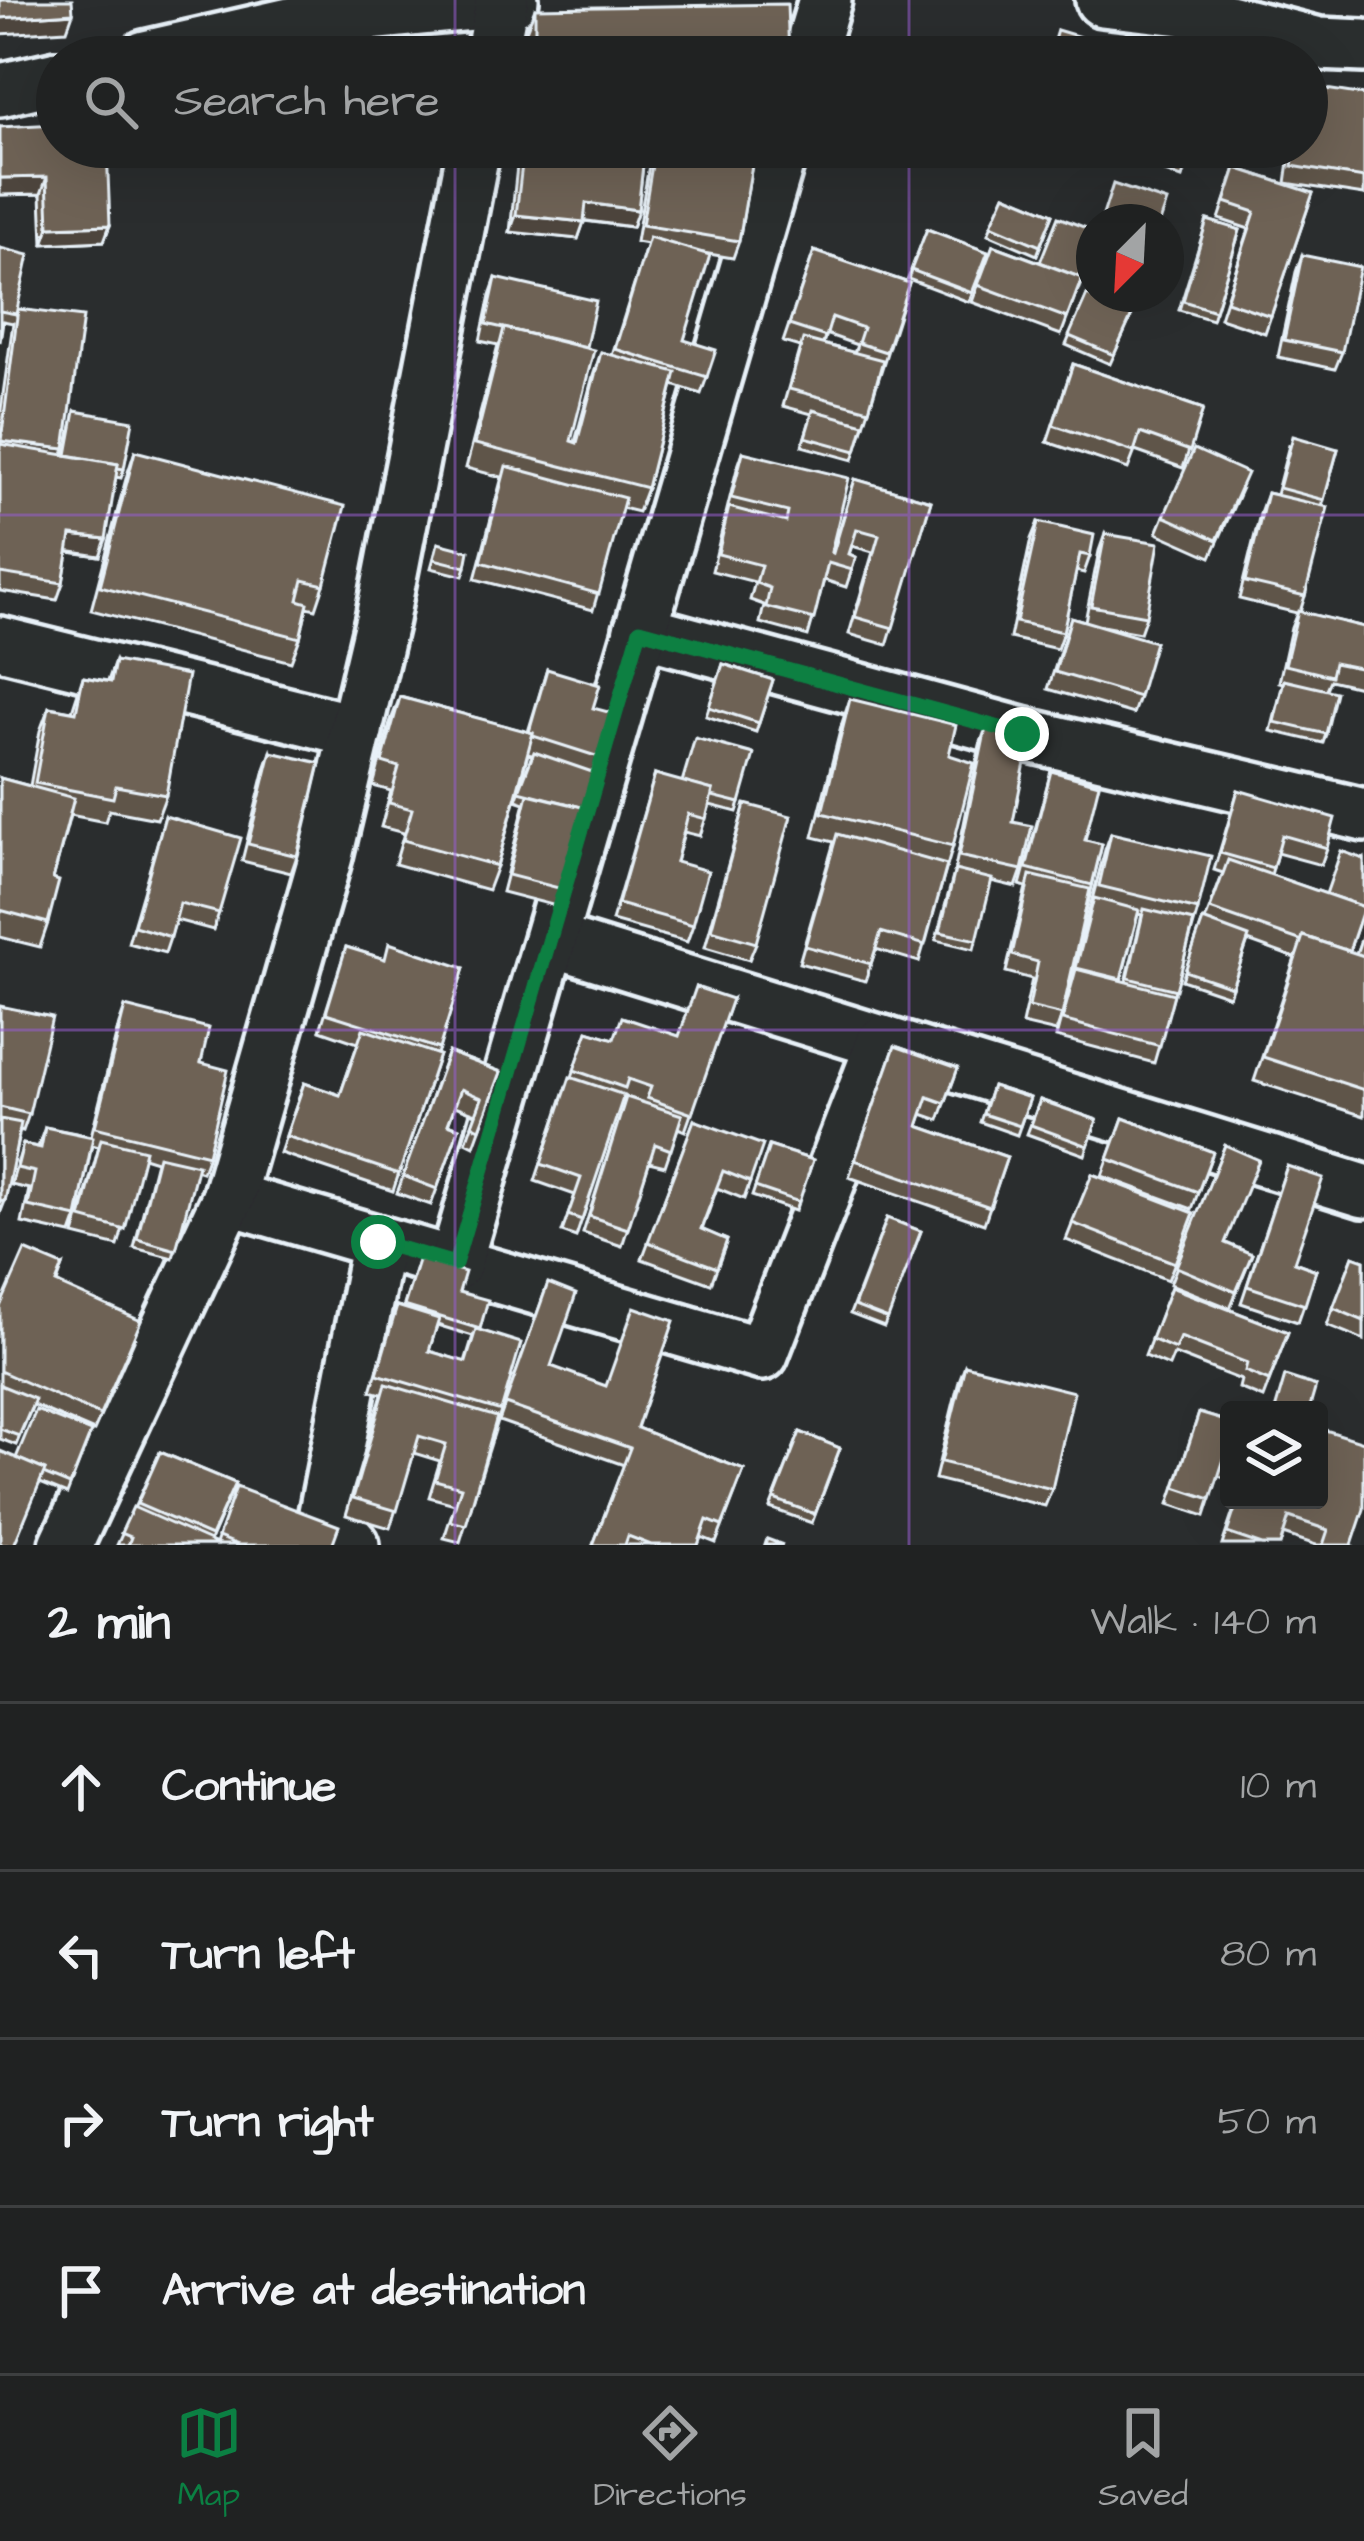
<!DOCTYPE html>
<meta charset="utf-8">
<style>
body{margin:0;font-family:"Architects Daughter",sans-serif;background:#2d2f2f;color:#f1f3f6}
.controls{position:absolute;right:36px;bottom:36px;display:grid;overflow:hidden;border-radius:12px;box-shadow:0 12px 48px #0002}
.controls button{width:108px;height:108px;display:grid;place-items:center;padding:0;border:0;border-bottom:3px solid #3d3f40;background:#202222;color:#f1f3f6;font:60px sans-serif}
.compass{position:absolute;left:1076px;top:204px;width:108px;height:108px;border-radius:50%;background:#202222;box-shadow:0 12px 48px #0002;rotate:204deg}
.stop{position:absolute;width:36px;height:36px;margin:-27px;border:9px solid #0b8043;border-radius:50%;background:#fff}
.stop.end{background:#0b8043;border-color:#fff;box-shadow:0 3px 12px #0008}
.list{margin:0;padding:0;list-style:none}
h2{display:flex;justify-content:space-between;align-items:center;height:156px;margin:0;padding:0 48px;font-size:51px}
h2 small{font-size:39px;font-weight:400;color:#a2a4a5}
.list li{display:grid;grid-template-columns:78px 1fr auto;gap:36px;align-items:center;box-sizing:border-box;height:168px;padding:0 48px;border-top:3px solid #3d3f40}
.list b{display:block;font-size:45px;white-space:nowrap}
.list em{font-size:39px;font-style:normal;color:#a2a4a5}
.icon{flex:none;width:66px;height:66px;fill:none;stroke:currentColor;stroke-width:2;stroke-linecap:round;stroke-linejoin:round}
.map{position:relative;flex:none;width:1364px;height:1545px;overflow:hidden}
.search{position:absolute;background:#202222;box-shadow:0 12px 48px #0002;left:36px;right:36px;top:36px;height:132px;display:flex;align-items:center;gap:30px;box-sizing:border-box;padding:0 42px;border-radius:66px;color:#a2a4a5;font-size:45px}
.sheet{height:828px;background:#202222}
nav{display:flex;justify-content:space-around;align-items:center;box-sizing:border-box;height:168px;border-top:3px solid #3d3f40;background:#202222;font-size:33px;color:#a2a4a5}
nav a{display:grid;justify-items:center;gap:6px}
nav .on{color:#0b8043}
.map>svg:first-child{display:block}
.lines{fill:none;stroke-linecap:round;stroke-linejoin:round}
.street-casing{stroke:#e8f1f8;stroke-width:60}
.street{stroke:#2a2d2e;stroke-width:51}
.wall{fill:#5f5449;stroke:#e8f1f8;stroke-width:3;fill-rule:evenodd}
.shaded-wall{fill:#4d453c;stroke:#e8f1f8;stroke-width:3}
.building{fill:#6e6255;stroke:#e8f1f8;stroke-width:3}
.route{stroke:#0b8043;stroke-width:15}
.grid{fill:none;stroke:#965dcd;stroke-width:3;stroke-opacity:0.55}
</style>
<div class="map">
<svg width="1364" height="1545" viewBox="0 0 1364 1545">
<rect width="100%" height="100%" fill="#2a2d2e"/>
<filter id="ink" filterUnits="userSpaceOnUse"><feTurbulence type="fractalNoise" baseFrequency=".00833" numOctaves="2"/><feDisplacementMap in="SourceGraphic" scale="24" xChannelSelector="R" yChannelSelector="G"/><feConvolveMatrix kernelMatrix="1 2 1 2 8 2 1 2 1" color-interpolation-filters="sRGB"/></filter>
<g filter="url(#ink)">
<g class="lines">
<defs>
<g id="street">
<path d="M1102,0L1181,9L1319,44L1364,46"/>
<path d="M145,57L307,20L512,0"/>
<path d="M491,57L502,1"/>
<path d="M808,57L825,0"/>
<path d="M0,90L57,77"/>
<path d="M640,630L1022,734L1364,815"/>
<path d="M0,643L356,731"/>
<path d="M551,940L1364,1191"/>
<path d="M228,1198L762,1354L883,1042"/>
<path d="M455,1264L782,147"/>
<path d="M66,1545L228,1198L326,856L382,619L474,147"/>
<path d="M353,1545L325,1513L378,1242"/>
</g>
</defs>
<use href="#street" class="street-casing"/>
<use href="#street" class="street"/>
</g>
<g class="wall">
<path d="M535,8L789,57H526V31Z"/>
<path d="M1364,95V195L1286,183L1291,147H1307Z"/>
<path d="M0,127L110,225L104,241L43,244L41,194L0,195Z"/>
<path d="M519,147H645L638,210L632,227L584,221L578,239L510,232Z"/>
<path d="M652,147H755L739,241L733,258L703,253L684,340L707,377L701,394L673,385L647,488L638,512L622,508L593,610L475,579L502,477L466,468L498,345L480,341L490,295L496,278L585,348L571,441L575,442L593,376L601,352L612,355L647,244L636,242Z"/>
<path d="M1117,147H1193L1182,178L1114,154Z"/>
<path d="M1236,168L1313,193L1265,333L1220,318L1249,229L1219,219Z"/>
<path d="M1005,194L1053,214L1037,255L988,234Z"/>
<path d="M1207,220L1240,230L1212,320L1179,310Z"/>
<path d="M927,229L988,252L969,302L908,279Z"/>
<path d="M993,245L1040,262L1094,253L1080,288L1079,287L1061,335L972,302Z"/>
<path d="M0,248L16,313L65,449L63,455H66L75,411L124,469L121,478L116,477L100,556L68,552L63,583L57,600L0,591V416L13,323L3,321L0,342Z"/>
<path d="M814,251L909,283L853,460L802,446L812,414L783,406L800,347L783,342ZM826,334L857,345L854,353L823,344Z"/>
<path d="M1302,255L1342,352L1335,369L1278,357L1296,272Z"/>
<path d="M1087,295L1132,315L1110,364L1066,345Z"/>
<path d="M1073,364L1203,409L1183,468L1135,451L1128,469L1047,442Z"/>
<path d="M1289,445L1338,449L1322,506L1305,596L1300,612L1364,627V688L1330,680L1326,689V734L1323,743L1271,731L1283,683L1279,682L1291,628L1297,613L1239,599L1261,510L1267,493L1276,495Z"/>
<path d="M135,451L324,585L316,609L307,607L300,638L291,662L91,610L127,475Z"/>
<path d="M743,452L832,553L855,479L931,501L887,645L849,634L873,552L852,546L849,554L856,557L846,587L824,580L808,636L760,623L764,605L750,600L755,582L712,571L737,469Z"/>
<path d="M1241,490L1211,557L1157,533L1164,516Z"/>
<path d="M1038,522L1090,556L1084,573L1076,571L1063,632L1057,649L1010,638L1031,539Z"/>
<path d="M1105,534L1146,616L1140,633L1102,626L1139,697L1133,714L1048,689L1071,617L1085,621L1099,551Z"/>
<path d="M438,543L466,567L463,576L431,568Z"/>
<path d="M115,661L166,795L157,819L109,810L105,822L70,815L53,879L48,923L40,947L0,937V778L30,786L40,731L49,707L72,711L83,677L108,681Z"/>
<path d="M723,664L773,680L756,732L706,716Z"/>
<path d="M547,669L593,708L599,757L593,773L566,890L560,907L502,892L525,803L516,800L532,755L528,754L497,866L488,890L395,864L404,833L381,827L391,791L373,786L391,720L400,697L528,732Z"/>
<path d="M850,699L949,755L953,846L919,962L876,949L865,981L799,963L834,842L813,837L842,723Z"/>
<path d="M986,728L1013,822L1022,870L1016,887L991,881L974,949L936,940L954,873L980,745Z"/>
<path d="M271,752L297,856L291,873L242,861L265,769Z"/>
<path d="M1051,771L1085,840L1102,844L1062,1015L1056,1032L1022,1024L1032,979L1006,972L1026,887L1020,885Z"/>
<path d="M655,774L740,803L737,812L710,805L700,836L684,832L676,862L693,925L687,942L612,921Z"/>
<path d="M1238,790L1327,848L1321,865L1277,853L1271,875L1326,894L1364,859V921L1360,919L1349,951L1356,954L1364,931V1116L1254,1081L1295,958L1248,941L1229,996L1182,980L1203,920L1205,921L1223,873L1214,870Z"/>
<path d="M745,804L756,943L749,960L705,947Z"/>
<path d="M165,816L219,913L213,930L176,920L165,953L128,943Z"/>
<path d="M1111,833L1198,910L1154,1063L1056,1037L1105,850ZM1138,914L1142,915L1126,982L1121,981Z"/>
<path d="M346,947L384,959L464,968L437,1054L439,1055L393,1191L280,1153L304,1083L340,1095L358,1043L320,1030Z"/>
<path d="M732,999L685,1131L678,1128L665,1166L649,1162L622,1246L583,1233L626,1097L635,1100L623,1096L576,1237L562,1232L575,1195L535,1181L564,1093L572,1077L588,1031L614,1039L679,1036Z"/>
<path d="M0,1006L29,1114L23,1131L20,1130L5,1201L0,1214Z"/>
<path d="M125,1007L201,1063L208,1155L202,1172L196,1170L173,1258L134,1248L156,1161L143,1157L118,1246L74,1235L99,1147L92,1145L77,1217L71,1234L22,1223L29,1189L11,1185L23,1144L38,1147L45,1127L91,1136L119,1024Z"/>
<path d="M895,1046L958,1068L939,1120L922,1114L918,1126L1007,1157L984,1224L849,1177Z"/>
<path d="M448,1052L501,1072L474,1146L466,1142L476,1114L455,1106L448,1124L459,1128L431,1205L397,1193Z"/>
<path d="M992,1086L1030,1098L1017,1135L980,1122Z"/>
<path d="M1040,1100L1097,1120L1085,1155L1027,1134Z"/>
<path d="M1123,1118L1213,1152L1192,1209L1102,1176Z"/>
<path d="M694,1120L750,1182L744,1199L717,1188L702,1230L727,1240L711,1284L642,1259Z"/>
<path d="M1225,1145L1226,1243L1252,1254L1230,1308L1170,1284Z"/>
<path d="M769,1146L813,1160L795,1211L752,1196Z"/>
<path d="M1287,1166L1294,1262L1316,1270L1298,1322L1241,1303Z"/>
<path d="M1092,1174L1194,1213L1168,1280L1066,1240Z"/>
<path d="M887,1218L921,1231L884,1327L850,1314Z"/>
<path d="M1353,1256L1364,1260V1340L1327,1325Z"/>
<path d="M419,1258L459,1292L479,1330L501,1411L460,1542L444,1538L455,1504L429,1497L440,1461L414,1453L390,1528L346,1515L382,1394L371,1391L391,1323L397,1306L403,1308ZM437,1325L473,1336L465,1362L429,1351Z"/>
<path d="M63,1266L57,1283L135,1338L94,1431L33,1405L16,1445L0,1439V1307Z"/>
<path d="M548,1283L551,1366L637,1428L744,1470L716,1543L701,1537L698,1545H593L624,1465L499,1421Z"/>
<path d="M1171,1287L1288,1332L1263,1398L1239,1388L1241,1380L1174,1354L1169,1366L1145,1356Z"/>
<path d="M965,1365L1052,1489L1045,1506L935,1479L959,1381Z"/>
<path d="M1199,1413L1229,1422V1479L1218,1476L1205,1516L1169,1504Z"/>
<path d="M91,1432L67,1494L40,1483L16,1458Z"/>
<path d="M800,1432L840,1448L812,1523L770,1508Z"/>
<path d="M160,1452L235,1483L210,1541L216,1544L236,1487L332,1545H117Z"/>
<path d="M1237,1500H1319L1352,1545H1316L1283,1534L1280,1545H1222Z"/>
</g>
<g class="shaded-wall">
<path d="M73,13L67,30L0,34V18Z"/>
<path d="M47,177L41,194L0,195V178Z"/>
<path d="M586,203L638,210L632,227L580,220Z"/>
<path d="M516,215L584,222L578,239L510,232Z"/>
<path d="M110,225L104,241L43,244L49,227Z"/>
<path d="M1,441L65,449L59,466L0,459Z"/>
<path d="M71,535L106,539L100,556L65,551Z"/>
</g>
<g class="building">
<path d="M0,0H72L73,13L0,18Z"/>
<path d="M787,4L789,57H535V8Z"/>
<path d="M1057,30L1147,57H1049Z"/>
<path d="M1307,86L1364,95V178L1292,166L1295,147H1307Z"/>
<path d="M57,124V147H107L110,225L49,227L47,177L0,178V127Z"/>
<path d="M524,147H645L638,210L586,203L584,222L516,215Z"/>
<path d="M655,147H755L739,241L642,225Z"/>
<path d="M1121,147H1193L1186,169Z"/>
<path d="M1236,168L1313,193L1271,316L1226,301L1255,212L1225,202Z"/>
<path d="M1113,184L1167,202L1160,222H1114L1102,218Z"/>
<path d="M1005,194L1053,214L1040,246L991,225Z"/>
<path d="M1058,217L1094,231V253L1084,279L1040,262Z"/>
<path d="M1207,220L1240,230L1215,311L1183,301Z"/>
<path d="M927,229L988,252L972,293L911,270Z"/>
<path d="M649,237L710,255L684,340L716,350L707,377L615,349Z"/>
<path d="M993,245L1082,278L1067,318L978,285Z"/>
<path d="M0,248L29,255L16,314L0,311Z"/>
<path d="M814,251L909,283L886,352L858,343L863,328L832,317L826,337L789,325Z"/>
<path d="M1302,255L1360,267L1342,352L1284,340Z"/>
<path d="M496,278L596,301L586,347L486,324Z"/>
<path d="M1087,295L1132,315L1114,355L1069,336Z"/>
<path d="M18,309L83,317L65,449L1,441Z"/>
<path d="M504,328L594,350L571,441L577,443L601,352L676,372L647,488L475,444Z"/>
<path d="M803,339L883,360L869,410L789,389Z"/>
<path d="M1073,364L1203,409L1190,451L1140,433L1134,452L1053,425Z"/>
<path d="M813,410L864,424L856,451L805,437Z"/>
<path d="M75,411L133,421L124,469L117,468L118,464L67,455Z"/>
<path d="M1293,436L1338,449L1324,500L1279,488Z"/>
<path d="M0,444L118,464L106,539L71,535L63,583L0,573Z"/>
<path d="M1194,449L1247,473L1217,540L1164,516Z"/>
<path d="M135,451L345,506L324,585L303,580L298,600L308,603L300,638L100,586Z"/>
<path d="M743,452L849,478L831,552L833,553L855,479L931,501L893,628L855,617L879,535L857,529L849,554L856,557L852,570L828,563L814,619L766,607L770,588L756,583L761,565L718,554L729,507L786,522L788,512L731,498Z"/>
<path d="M506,466L625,498L599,594L481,562Z"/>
<path d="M1267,493L1328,507L1305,596L1245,582Z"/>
<path d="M1038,522L1094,535L1090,556L1080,554L1063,632L1016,622Z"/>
<path d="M1105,534L1159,543L1146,616L1091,606Z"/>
<path d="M438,543L469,551L466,567L434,559Z"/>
<path d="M1298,611L1364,627V669L1334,663L1331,676L1285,665Z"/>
<path d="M1071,617L1155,642L1139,697L1055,672Z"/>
<path d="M115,661L188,675L166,795L116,786L113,798L35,783L49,707L76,712L83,677L111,682Z"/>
<path d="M723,664L773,680L759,723L709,707Z"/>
<path d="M547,669L600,685L593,708L612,713L599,757L533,736V733L529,732Z"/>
<path d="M1284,680L1336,692L1326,734L1274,722Z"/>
<path d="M400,697L533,733L497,866L403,840L412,809L389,803L399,767L382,762Z"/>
<path d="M850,699L956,725L949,755L974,763L953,846L822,813Z"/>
<path d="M986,728L1030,738L1013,822L1032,826L1022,870L959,856Z"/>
<path d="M695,738L754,754L740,803L712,796L713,790L682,782Z"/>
<path d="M271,752L320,763L297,856L248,844Z"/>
<path d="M534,752L598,774L585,808L519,791Z"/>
<path d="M1051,771L1099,784L1085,840L1102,844L1092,885L1026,868Z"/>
<path d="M655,774L713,790L706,819L688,814L676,862L708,871L693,925L618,904Z"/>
<path d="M0,778L74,798L53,879L59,881L48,923L0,910Z"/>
<path d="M1238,790L1335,818L1327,848L1282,835L1273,868L1220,853Z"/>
<path d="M528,794L586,808L566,890L508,875Z"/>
<path d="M745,804L791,816L756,943L711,930Z"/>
<path d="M165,816L241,838L219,913L180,903L171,937L134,926Z"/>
<path d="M1111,833L1211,856L1198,910L1099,886Z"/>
<path d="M837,834L947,865L925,945L881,932L871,964L805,946Z"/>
<path d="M1341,851L1364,859V907L1326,894Z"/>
<path d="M1228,860L1364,907L1349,951L1303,936L1302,941L1210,909Z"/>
<path d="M955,870L992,879L977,940L940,932Z"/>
<path d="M1030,875L1090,889L1062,1015L1029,1007L1038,962L1012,955Z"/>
<path d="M1094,898L1139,910L1121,979L1076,968Z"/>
<path d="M1144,909L1194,921L1176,990L1128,978Z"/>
<path d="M1203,920L1249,937L1232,987L1185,971Z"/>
<path d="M1364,931V956L1356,954Z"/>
<path d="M1303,936L1364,956V1090L1263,1057Z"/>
<path d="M389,943L464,968L439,1049L326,1013L346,947L385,959Z"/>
<path d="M1076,969L1174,994L1160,1046L1062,1020Z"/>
<path d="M696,987L732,999L692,1114L647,1098L651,1087L628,1079L625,1088L574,1070L588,1031L614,1039L622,1017L679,1036Z"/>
<path d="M0,1006L52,1017L29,1114L0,1107Z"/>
<path d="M125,1007L209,1028L201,1063L228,1070L208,1155L95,1127Z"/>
<path d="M363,1029L439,1055L399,1174L286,1136L304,1083L340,1095Z"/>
<path d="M895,1046L958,1068L945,1103L928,1097L918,1126L1007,1157L990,1207L855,1160Z"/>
<path d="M448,1052L501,1072L480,1129L472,1125L482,1098L461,1089L448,1124L459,1128L437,1189L403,1176Z"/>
<path d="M570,1077L624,1095L582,1220L568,1215L581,1178L541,1164Z"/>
<path d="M992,1086L1030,1098L1020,1126L983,1114Z"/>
<path d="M626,1097L682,1115L671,1150L655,1144L628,1229L589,1216Z"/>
<path d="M1040,1100L1097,1120L1088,1146L1031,1125Z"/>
<path d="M1123,1118L1213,1152L1198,1192L1108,1159Z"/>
<path d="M0,1119L21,1123L5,1201L0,1200Z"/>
<path d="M694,1120L763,1145L750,1182L723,1171L701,1229L727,1240L717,1268L648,1242Z"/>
<path d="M45,1127L93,1137L77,1217L28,1206L35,1172L17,1168L23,1144L41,1148Z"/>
<path d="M101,1139L145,1150L125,1230L81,1218Z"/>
<path d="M1225,1145L1259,1160L1225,1243L1252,1254L1236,1292L1176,1267Z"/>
<path d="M769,1146L813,1160L799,1202L755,1187Z"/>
<path d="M158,1156L198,1165L176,1250L137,1239Z"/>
<path d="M1287,1166L1323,1178L1294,1262L1316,1270L1305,1305L1247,1286Z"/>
<path d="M1092,1174L1194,1213L1175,1263L1072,1223Z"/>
<path d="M887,1218L921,1231L888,1319L854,1306Z"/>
<path d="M25,1250L63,1266L56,1283L141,1321L100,1415L0,1371V1307Z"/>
<path d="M1353,1256L1364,1260V1321L1333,1308Z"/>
<path d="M419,1258L465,1272L459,1292L488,1300L480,1329L404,1306Z"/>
<path d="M548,1283L576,1294L551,1366L606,1386L634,1307L674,1321L637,1428L744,1470L722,1526L707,1520L698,1545H651L628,1536L625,1545H593L630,1448L505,1404Z"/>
<path d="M1171,1287L1288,1332L1269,1381L1245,1371L1247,1363L1180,1337L1175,1349L1151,1339Z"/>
<path d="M397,1306L439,1319L429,1351L466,1362L476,1329L521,1343L501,1411L377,1374Z"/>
<path d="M965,1365L1074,1392L1052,1489L941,1462Z"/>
<path d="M1285,1376L1316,1386L1309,1410H1275Z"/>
<path d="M386,1384L497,1417L466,1525L450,1521L461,1487L435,1480L446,1444L419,1436L397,1511L353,1498Z"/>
<path d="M0,1385L35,1399L19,1436L0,1429Z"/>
<path d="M36,1410L91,1432L70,1485L43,1474L45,1470L16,1458Z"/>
<path d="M1199,1413L1229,1422V1460L1224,1459L1211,1499L1175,1487Z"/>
<path d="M1319,1428L1364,1442V1509L1352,1545H1323L1328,1530L1289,1517L1280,1545H1262L1227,1533L1238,1500H1319Z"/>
<path d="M800,1432L840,1448L815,1514L774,1499Z"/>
<path d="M0,1451L45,1470L14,1545H0Z"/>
<path d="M160,1452L235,1483L211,1536L137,1504Z"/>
<path d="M236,1487L339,1526L332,1545H238L218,1537Z"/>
<path d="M133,1507L219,1545H128L131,1537L121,1533Z"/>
<path d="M767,1539L783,1545H765Z"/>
</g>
</g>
<g class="lines" filter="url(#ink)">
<path class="route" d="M378,1242L455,1264L640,630L1022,734"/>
</g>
<path class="grid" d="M455,0V57M909,0V57M455,147V1545M909,147V1545M0,515H1364M0,1030H1364"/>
</svg>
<div class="controls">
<button><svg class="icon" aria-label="layers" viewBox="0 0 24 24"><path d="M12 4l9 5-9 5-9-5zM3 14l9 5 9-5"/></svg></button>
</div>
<svg class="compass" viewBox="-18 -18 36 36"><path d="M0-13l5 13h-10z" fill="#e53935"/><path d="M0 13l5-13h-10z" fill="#a2a4a5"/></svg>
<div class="stop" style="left:378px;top:1242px"></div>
<div class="stop end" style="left:1022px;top:734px"></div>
<div class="search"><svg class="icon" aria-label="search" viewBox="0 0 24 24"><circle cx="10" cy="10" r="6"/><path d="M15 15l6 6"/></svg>Search here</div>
</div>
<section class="sheet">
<h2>2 min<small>Walk · 140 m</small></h2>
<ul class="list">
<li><svg class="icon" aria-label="ahead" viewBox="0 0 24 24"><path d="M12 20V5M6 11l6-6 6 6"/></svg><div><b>Continue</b></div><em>10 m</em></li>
<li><svg class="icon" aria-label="left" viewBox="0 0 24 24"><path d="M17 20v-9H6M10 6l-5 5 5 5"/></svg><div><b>Turn left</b></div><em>80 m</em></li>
<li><svg class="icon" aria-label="right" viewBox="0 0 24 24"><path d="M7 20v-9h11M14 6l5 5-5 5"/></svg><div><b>Turn right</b></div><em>50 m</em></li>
<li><svg class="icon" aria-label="arrive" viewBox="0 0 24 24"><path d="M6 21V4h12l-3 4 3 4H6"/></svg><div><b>Arrive at destination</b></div></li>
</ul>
</section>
<nav>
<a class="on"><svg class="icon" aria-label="map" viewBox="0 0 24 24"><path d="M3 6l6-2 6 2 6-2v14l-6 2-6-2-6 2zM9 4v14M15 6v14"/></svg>Map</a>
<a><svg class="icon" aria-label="directions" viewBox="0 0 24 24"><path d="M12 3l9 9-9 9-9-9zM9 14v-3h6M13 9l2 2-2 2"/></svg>Directions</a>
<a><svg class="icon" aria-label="saved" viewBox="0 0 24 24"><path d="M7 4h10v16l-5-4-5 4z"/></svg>Saved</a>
</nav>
